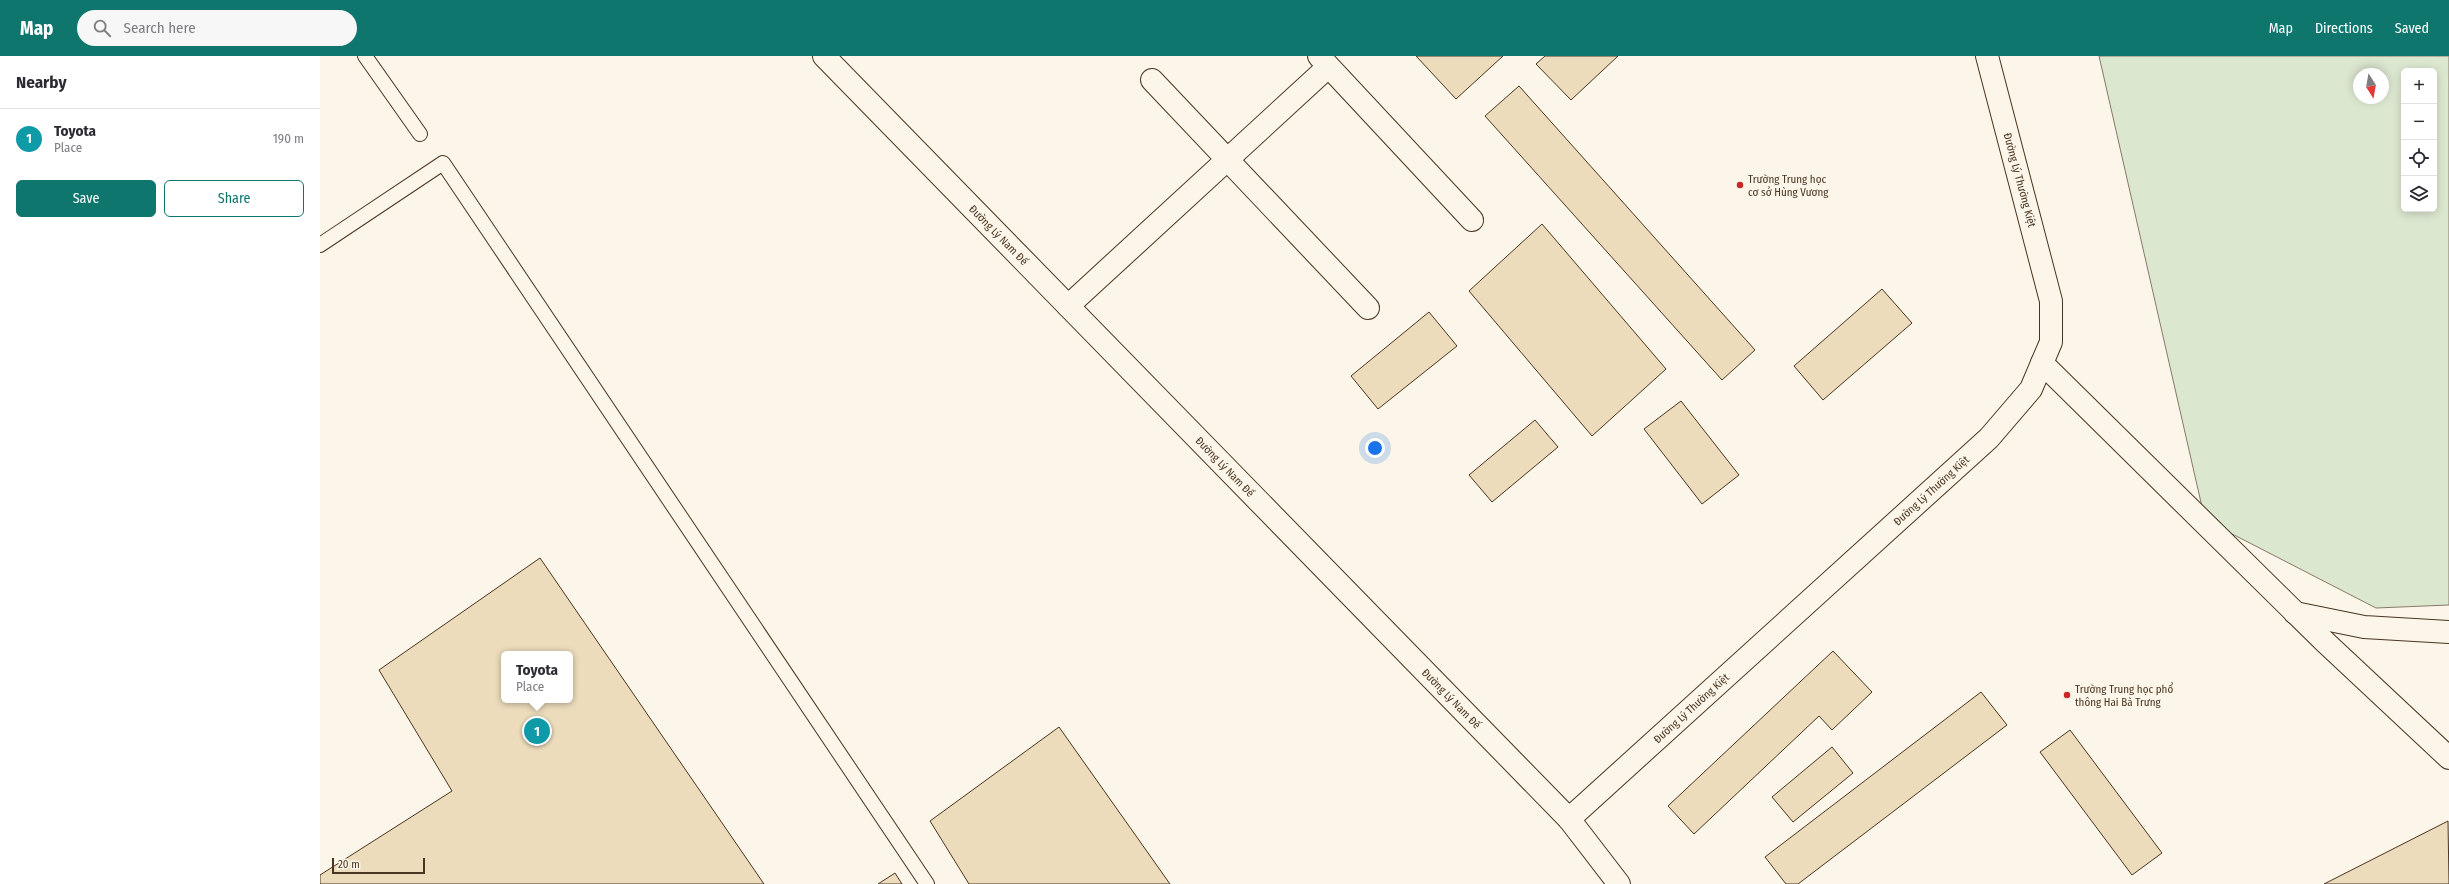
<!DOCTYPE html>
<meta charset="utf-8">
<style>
body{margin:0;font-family:"Fira Sans Condensed",sans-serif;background:#f7f7f7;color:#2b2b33}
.controls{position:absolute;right:12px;top:12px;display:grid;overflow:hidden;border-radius:6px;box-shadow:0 2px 10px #0003}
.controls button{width:36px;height:36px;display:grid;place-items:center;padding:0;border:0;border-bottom:1px solid #e1e1e2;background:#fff;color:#2b2b33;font:20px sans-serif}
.compass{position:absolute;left:2033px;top:12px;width:36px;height:36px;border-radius:50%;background:#fff;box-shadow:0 2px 10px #0003;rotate:169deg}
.scale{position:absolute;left:12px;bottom:10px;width:93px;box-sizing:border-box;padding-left:4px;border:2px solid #4a3520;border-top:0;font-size:11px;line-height:14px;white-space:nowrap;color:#4a3520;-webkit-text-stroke:3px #fbf6e9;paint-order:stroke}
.you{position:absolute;left:1055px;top:392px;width:14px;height:14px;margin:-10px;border:3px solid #fff;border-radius:50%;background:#1a73e8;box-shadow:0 0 0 6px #1a73e833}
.badge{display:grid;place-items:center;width:26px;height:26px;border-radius:50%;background:#0f766e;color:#fff;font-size:13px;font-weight:700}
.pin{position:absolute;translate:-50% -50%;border:2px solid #fff;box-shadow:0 1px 4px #0006}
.popup{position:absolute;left:181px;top:595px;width:72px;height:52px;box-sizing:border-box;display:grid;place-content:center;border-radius:6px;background:#fff;filter:drop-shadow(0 1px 3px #0005);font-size:13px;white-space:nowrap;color:#7c7c81}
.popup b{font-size:15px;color:#2b2b33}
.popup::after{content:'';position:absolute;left:50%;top:100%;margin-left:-8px;border:8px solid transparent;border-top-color:#fff}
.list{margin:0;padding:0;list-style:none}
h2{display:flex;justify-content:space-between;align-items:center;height:52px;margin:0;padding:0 16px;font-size:17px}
h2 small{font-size:13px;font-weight:400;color:#7c7c81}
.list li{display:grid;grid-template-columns:26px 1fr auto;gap:12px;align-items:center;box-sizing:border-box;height:60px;padding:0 16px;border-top:1px solid #e1e1e2}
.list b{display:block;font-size:15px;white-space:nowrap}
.list p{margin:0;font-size:13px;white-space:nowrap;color:#7c7c81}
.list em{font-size:13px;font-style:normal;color:#7c7c81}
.actions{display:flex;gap:8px;padding:12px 16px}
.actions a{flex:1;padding:9px 0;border:1px solid #0f766e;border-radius:6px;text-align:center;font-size:14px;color:#0f766e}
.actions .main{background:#0f766e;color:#fff}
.icon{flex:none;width:22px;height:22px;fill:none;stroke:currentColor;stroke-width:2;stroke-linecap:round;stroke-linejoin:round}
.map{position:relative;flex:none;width:2129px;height:828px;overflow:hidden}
header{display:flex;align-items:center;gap:24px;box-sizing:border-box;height:56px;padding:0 20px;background:#0f766e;color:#fff}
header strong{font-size:19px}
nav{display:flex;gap:22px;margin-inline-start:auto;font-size:14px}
.search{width:280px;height:36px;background:#f7f7f7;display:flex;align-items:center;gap:10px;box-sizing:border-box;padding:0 14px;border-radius:22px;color:#7c7c81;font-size:15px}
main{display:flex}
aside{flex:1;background:#fff}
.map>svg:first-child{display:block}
.green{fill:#dce7d0;stroke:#887966;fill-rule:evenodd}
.building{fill:#ecdcbc;stroke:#4a3520;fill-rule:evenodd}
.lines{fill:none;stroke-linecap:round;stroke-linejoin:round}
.lane-casing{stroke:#4a3520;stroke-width:16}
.street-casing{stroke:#4a3520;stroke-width:24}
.secondary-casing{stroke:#4a3520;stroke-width:24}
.lane{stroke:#fbf6e9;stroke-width:14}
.street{stroke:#fbf6e9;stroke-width:22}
.secondary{stroke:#fbf6e9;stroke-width:22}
.poi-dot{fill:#c62828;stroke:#fbf6e9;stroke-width:1.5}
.labels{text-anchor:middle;stroke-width:3;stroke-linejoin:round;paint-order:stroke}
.poi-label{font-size:11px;fill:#4a3520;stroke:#fbf6e9;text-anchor:start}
.street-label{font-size:11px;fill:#4a3520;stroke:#fbf6e9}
</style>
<header>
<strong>Map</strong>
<div class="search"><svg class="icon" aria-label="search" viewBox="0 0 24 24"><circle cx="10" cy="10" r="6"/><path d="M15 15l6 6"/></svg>Search here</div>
<nav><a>Map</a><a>Directions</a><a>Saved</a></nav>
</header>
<main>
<aside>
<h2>Nearby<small></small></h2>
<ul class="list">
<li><span class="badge" style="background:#0f9aa8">1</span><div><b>Toyota</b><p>Place</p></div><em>190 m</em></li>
</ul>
<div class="actions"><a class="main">Save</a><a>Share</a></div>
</aside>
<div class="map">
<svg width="2129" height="828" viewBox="0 0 2129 828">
<rect width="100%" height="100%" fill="#fbf6e9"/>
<path class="green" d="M1779,0H2129V549L2056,552L1885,464ZM2084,15H2114V153H2084ZM2039,18H2063V42H2039Z"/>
<g class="building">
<path d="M1096,0H1183L1136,43Z"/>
<path d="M1225,0H1298L1251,44L1216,8Z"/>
<path d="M1199,30L1435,294L1402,324L1165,60Z"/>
<path d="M1222,168L1346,313L1272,380L1149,235Z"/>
<path d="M1562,233L1592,267L1503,344L1474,310Z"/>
<path d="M1109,256L1137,290L1058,353L1031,320Z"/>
<path d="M1361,345L1419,419L1382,448L1324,373Z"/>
<path d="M1215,364L1238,391L1172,446L1149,419Z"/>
<path d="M220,502L444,828H0V819L132,735L59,614ZM184,598H250V644H184Z"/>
<path d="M1513,595L1552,636L1512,674L1499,660L1374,778L1348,750Z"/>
<path d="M1661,636L1687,669L1478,828H1466L1445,801Z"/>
<path d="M739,671L850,828H649L610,765Z"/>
<path d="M1750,674L1842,797L1812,819L1720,696Z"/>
<path d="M1512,691L1533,717L1473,766L1452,741Z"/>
<path d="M2128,765L2129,828H2004Z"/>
<path d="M575,817L582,828H558Z"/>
</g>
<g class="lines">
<defs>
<g id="lane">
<path d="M45,0L100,78"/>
<path d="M0,189L123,107L607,828"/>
</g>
<g id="street">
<path d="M999,0L1152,164"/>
<path d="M832,24L1048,252"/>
<path d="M748,250L1008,11"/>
<path d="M1722,307L2004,585L2129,702"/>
<path d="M1975,557L2044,571L2129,576"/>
<path id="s1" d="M1249,763L1669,382L1711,333L1731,286V245L1667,0"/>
</g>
<g id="secondary">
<path id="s2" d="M504,0L1249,763L1299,828"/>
</g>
</defs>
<use href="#lane" class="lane-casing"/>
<use href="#street" class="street-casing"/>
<use href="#secondary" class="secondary-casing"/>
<use href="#lane" class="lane"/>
<use href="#street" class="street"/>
<use href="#secondary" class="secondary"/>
</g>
<g class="poi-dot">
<circle cx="1420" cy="129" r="4"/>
<circle cx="1747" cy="639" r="4"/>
</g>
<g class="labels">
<g class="poi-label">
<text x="1428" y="127">Trường Trung học<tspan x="1428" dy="13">cơ sở Hùng Vương</tspan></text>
<text x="1755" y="637">Trường Trung học phổ<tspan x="1755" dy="13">thông Hai Bà Trưng</tspan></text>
</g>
<g class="street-label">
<text transform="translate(1700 124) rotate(75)" y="4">Đường Lý Thường Kiệt</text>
<text dy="4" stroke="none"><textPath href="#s2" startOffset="250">Đường Lý Nam Đế</textPath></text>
<text dy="4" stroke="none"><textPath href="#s2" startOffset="574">Đường Lý Nam Đế</textPath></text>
<text dy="4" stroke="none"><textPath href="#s1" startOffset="489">Đường Lý Thường Kiệt</textPath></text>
<text dy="4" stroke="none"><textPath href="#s2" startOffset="898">Đường Lý Nam Đế</textPath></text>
<text dy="4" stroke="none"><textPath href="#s1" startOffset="165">Đường Lý Thường Kiệt</textPath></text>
</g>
</g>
</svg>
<div class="controls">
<button>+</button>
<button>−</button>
<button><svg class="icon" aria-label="locate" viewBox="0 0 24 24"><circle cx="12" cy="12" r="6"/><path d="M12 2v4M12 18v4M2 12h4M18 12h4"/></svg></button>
<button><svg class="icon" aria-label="layers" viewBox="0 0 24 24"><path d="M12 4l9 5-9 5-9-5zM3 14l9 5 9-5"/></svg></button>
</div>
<svg class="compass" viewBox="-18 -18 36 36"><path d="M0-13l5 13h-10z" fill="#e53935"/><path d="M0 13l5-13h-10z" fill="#7c7c81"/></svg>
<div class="scale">20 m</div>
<div class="you"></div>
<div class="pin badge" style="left:217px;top:675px;background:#0f9aa8">1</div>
<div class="popup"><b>Toyota</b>Place</div>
</div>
</main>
